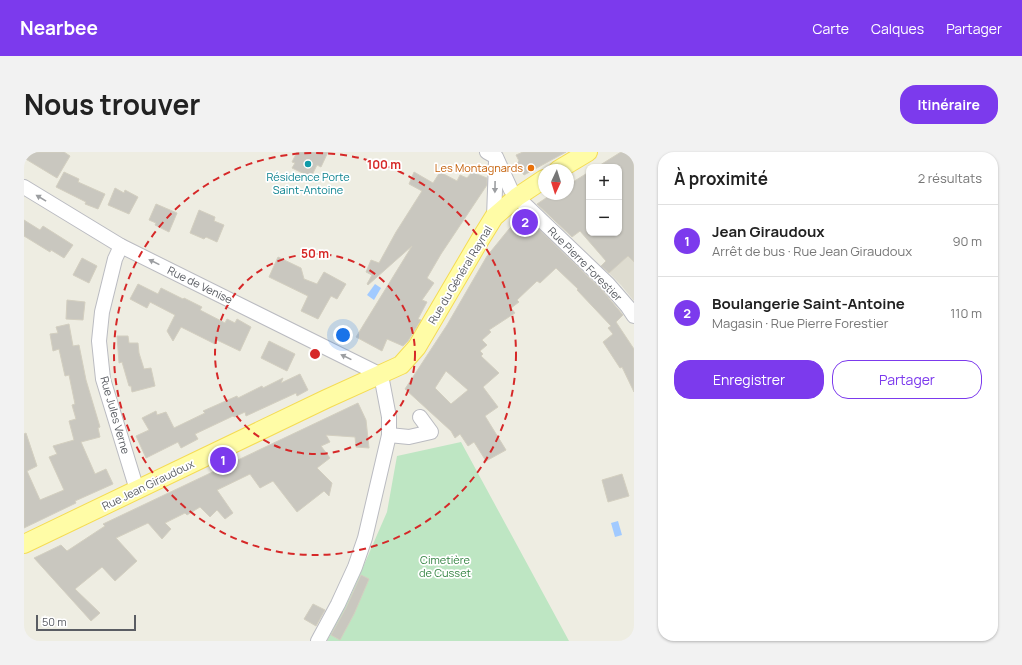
<!DOCTYPE html>
<html lang="fr">
<meta charset="utf-8">
<style>
body{margin:0;font-family:Manrope,sans-serif;background:#f2f2f2;color:#222}
.controls{position:absolute;right:12px;top:12px;display:grid;overflow:hidden;border-radius:8px;box-shadow:0 1px 3px #0004}
.controls button{width:36px;height:36px;display:grid;place-items:center;padding:0;border:0;border-bottom:1px solid #e0e0e0;background:#fff;color:#222;font:20px sans-serif}
.compass{position:absolute;left:514px;top:12px;width:36px;height:36px;border-radius:50%;background:#fff;box-shadow:0 1px 3px #0004;rotate:184deg}
.scale{position:absolute;left:12px;bottom:10px;width:100px;box-sizing:border-box;padding-left:4px;border:2px solid #5a5d63;border-top:0;font-size:11px;line-height:14px;white-space:nowrap;color:#5a5d63;-webkit-text-stroke:3px #fff;paint-order:stroke}
.you{position:absolute;left:319px;top:183px;width:14px;height:14px;margin:-10px;border:3px solid #fff;border-radius:50%;background:#1a73e8;box-shadow:0 0 0 6px #1a73e833}
.badge{display:grid;place-items:center;width:26px;height:26px;border-radius:50%;background:#7c3aed;color:#fff;font-size:13px;font-weight:700}
.pin{position:absolute;translate:-50% -50%;border:2px solid #fff;box-shadow:0 1px 4px #0006}
.list{margin:0;padding:0;list-style:none}
h2{display:flex;justify-content:space-between;align-items:center;height:52px;margin:0;padding:0 16px;font-size:17px}
h2 small{font-size:13px;font-weight:400;color:#767676}
.list li{display:grid;grid-template-columns:26px 1fr auto;gap:12px;align-items:center;box-sizing:border-box;height:72px;padding:0 16px;border-top:1px solid #e0e0e0}
.list b{display:block;font-size:15px;white-space:nowrap}
.list p{margin:0;font-size:13px;white-space:nowrap;color:#767676}
.list em{font-size:13px;font-style:normal;color:#767676}
.actions{display:flex;gap:8px;padding:12px 16px}
.actions a{flex:1;padding:9px 0;border:1px solid #7c3aed;border-radius:16px;text-align:center;font-size:14px;color:#7c3aed}
.actions .main{background:#7c3aed;color:#fff}
.map{position:relative;flex:none;width:610px;height:489px;overflow:hidden;border-radius:16px}
header{display:flex;align-items:center;gap:24px;box-sizing:border-box;height:56px;padding:0 20px;background:#7c3aed;color:#fff}
header strong{font-size:19px}
nav{display:flex;gap:22px;margin-inline-start:auto;font-size:14px}
.intro{display:flex;align-items:center;justify-content:space-between;box-sizing:border-box;height:96px;padding:0 24px}
h1{margin:0;font-size:28px}
.button{padding:10px 18px;border-radius:16px;background:#7c3aed;color:#fff;font-size:14px;font-weight:700}
main{display:flex;gap:24px;padding:0 24px}
aside{flex:1;background:#fff;border-radius:16px;box-shadow:0 1px 3px #0004}
.map>svg:first-child{display:block}
.education{fill:#dedcd0}
.green{fill:#bee6c3}
.water{fill:#a1caff}
.building{fill:#c9c7bf;stroke:#d3cfc0;fill-rule:evenodd}
.lines{fill:none;stroke-linecap:round;stroke-linejoin:round}
.minor-casing{stroke:#babbc1;stroke-width:16}
.major-casing{stroke:#f5dc54;stroke-width:20}
.minor{stroke:#fff;stroke-width:14}
.major{stroke:#fffca6;stroke-width:18}
.oneway{fill:#9c9ea1}
.ring{fill:none;stroke:#d62828;stroke-width:2;stroke-dasharray:7 5}
.culture-dot{fill:#0f9aa8;stroke:#fff;stroke-width:1.5}
.food-dot{fill:#e8710a;stroke:#fff;stroke-width:1.5}
.labels{text-anchor:middle;stroke-width:3.5;stroke-linejoin:round;paint-order:stroke}
.food-label{font-size:11px;fill:#c56008;stroke:#fff;text-anchor:end}
.culture-label{font-size:11px;fill:#0d838f;stroke:#fff}
.street-label{font-size:11px;fill:#5a5d63;stroke:#fff}
.park-label{font-size:11px;fill:#328340;stroke:#fff}
.centre{fill:#d62828;stroke:#fff;stroke-width:2}
.ring-label{font-size:12px;text-anchor:middle;font-weight:bold;fill:#d62828;stroke:#fff;stroke-width:3.5;stroke-linejoin:round;paint-order:stroke}
</style>
<header>
<strong>Nearbee</strong>
<nav><a>Carte</a><a>Calques</a><a>Partager</a></nav>
</header>
<div class="intro"><h1>Nous trouver</h1><a class="button">Itinéraire</a></div>
<main>
<div class="map">
<svg width="610" height="489" viewBox="0 0 610 489">
<rect width="100%" height="100%" fill="#eeede2"/>
<path class="education" d="M610,99V149L597,133L585,121Z"/>
<path class="green" d="M437,290L545,489H303L326,445L363,360L373,304Z"/>
<g class="water">
<path d="M351,132L357,136L350,148L343,143Z"/>
<path d="M594,369L598,383L591,385L587,371Z"/>
</g>
<g class="building">
<path d="M0,0H40L46,4L33,26L0,6Z"/>
<path d="M273,0H304L297,15L293,13L287,25L268,16L271,11L268,10Z"/>
<path d="M499,0H542L500,23L492,12L495,9L492,3Z"/>
<path d="M597,0H610V110L604,104L585,121L577,114L582,109L556,79L548,85L513,52L528,42H544V33L565,20V81H595V15H573Z"/>
<path d="M40,20L55,27L54,30L81,42L74,57L61,52L62,50L32,35Z"/>
<path d="M390,20L409,31L416,20L433,29L436,23L443,26L448,20L463,26V33L417,102L403,126L410,131L398,148L403,150L394,167L397,168L384,189L379,194L363,187L358,199L332,185L388,94L344,133L343,132L348,123L342,120L347,108L355,111L372,80L398,39L385,32Z"/>
<path d="M91,36L100,41L101,38L114,45L105,62L84,53Z"/>
<path d="M132,52L153,61L145,80L131,73L132,71L125,68Z"/>
<path d="M175,58L191,65L190,69L200,73L193,90L182,85L180,87L166,81Z"/>
<path d="M500,63L578,138L599,163L592,170L610,197V240L598,215L596,216L579,190L589,182L584,176L587,174L553,138L554,137L532,116L516,131L513,129L493,148L495,150L487,156L491,161L465,178L467,180L458,188L463,193L456,199L459,202L457,204L475,221L459,235L474,255L461,264L482,298L462,309L450,290L444,294L436,282L431,286L427,279L381,237L423,173L463,104L485,77ZM422,219L444,238L427,252L411,236Z"/>
<path d="M0,68L16,78L19,74L49,93L40,106L27,98L26,100L0,84Z"/>
<path d="M254,105L277,116L280,127L293,132L300,120L322,132L313,147L307,144L294,167L277,159L284,144L245,125Z"/>
<path d="M58,106L73,114L65,131L49,123Z"/>
<path d="M114,132L134,142L137,136L159,147L160,146L178,155L176,158L201,171L203,167L211,171L213,167L227,175L216,199L193,188L191,192L157,175L149,189L143,179L151,163L126,150L123,156L106,147Z"/>
<path d="M43,148L61,150L59,168L42,167Z"/>
<path d="M45,172L49,194L55,193L62,228L76,275L74,276L76,285L57,290L71,322L82,317L89,332L51,349L52,351L0,376V282L2,281L13,314L3,319L16,348L40,338L25,305L33,302L29,294L50,288L45,269L52,267L48,253L51,252L45,223L41,224L35,197L29,199L26,182L34,181L32,175Z"/>
<path d="M93,184H104L105,191H114L115,201L120,217L127,216L131,234L108,240L107,234H105L98,210L95,211Z"/>
<path d="M245,189L271,202L263,219L237,206Z"/>
<path d="M276,222L284,238L273,244L272,241L222,264L221,260L210,265L209,264L171,282L174,287L157,296L154,290L122,306L112,284L125,278L118,266L132,259L133,263L142,260L150,276L181,261L179,259L213,244L214,246L238,234L239,236L259,226L257,231Z"/>
<path d="M334,251L342,268L345,296L332,295L331,285L302,283L306,290L297,294L306,306L293,316L308,331L305,344L300,339L273,360L249,329L236,336L226,322L193,338L209,361L201,367L193,358L186,365L176,355L163,363L161,361L141,371L147,377L138,387L124,371L92,386L113,409L91,429L78,415L51,437L76,461L67,469L10,406L37,393L43,399L81,374L79,372Z"/>
<path d="M598,322L605,344L584,350L578,328Z"/>
<path d="M337,423L345,427L330,462L316,488L307,483L322,456Z"/>
<path d="M289,452L301,458L292,474L280,467Z"/>
</g>
<g class="lines">
<defs>
<g id="minor">
<path d="M463,0L472,5L487,38L493,45L584,132L604,155L610,164"/>
<path d="M0,35L97,94L357,223L365,265V283L341,386L331,415L314,452L294,489"/>
<path d="M470,65L472,10"/>
<path d="M97,94L91,107L78,160L75,189L79,227L113,338"/>
<path d="M365,283L385,285L407,280L396,265"/>
</g>
<g id="major">
<path d="M534,18L564,0"/>
<path d="M0,392L302,247L377,213L393,195L457,86L470,65L493,45L520,27"/>
</g>
</defs>
<use href="#minor" class="minor-casing"/>
<use href="#major" class="major-casing"/>
<use href="#minor" class="minor"/>
<use href="#major" class="major"/>
</g>
<defs><path id="oneway-solid" d="M-6-.8H1V-3.2L6.5 0L1 3.2V.8H-6Z"/></defs>
<g class="oneway">
<use href="#oneway-solid" transform="translate(471 35) rotate(91)"/>
<use href="#oneway-solid" transform="translate(17 46) rotate(-149)"/>
<use href="#oneway-solid" transform="translate(130 110) rotate(-154)"/>
<use href="#oneway-solid" transform="translate(322 205) rotate(-154)"/>
</g>
<g class="ring">
<circle cx="291" cy="202" r="100"/>
<circle cx="291" cy="202" r="201"/>
</g>
<circle class="culture-dot" cx="284" cy="12" r="4"/>
<circle class="food-dot" cx="507" cy="16" r="4"/>
<g class="labels">
<g class="food-label">
<text x="499" y="20">Les Montagnards</text>
</g>
<g class="culture-label">
<text x="284" y="29">Résidence Porte<tspan x="284" dy="13">Saint-Antoine</tspan></text>
</g>
<g class="street-label">
<text transform="translate(561 112) rotate(45)" y="4">Rue Pierre Forestier</text>
<text transform="translate(436 123) rotate(-59)" y="4">Rue du Général Raynal</text>
<text transform="translate(176 133) rotate(26)" y="4">Rue de Venise</text>
<text transform="translate(91 263) rotate(74)" y="4">Rue Jules Verne</text>
<text transform="translate(124 333) rotate(-26)" y="4">Rue Jean Giraudoux</text>
</g>
<g class="park-label">
<text x="421" y="412">Cimetière<tspan x="421" dy="13">de Cusset</tspan></text>
</g>
</g>
<circle cx="291" cy="202" r="6" class="centre"/>
<g class="ring-label">
<text x="360" y="17">100 m</text>
<text x="291" y="106">50 m</text>
</g>
</svg>
<div class="controls">
<button>+</button>
<button>−</button>
</div>
<svg class="compass" viewBox="-18 -18 36 36"><path d="M0-13l5 13h-10z" fill="#e53935"/><path d="M0 13l5-13h-10z" fill="#767676"/></svg>
<div class="scale">50 m</div>
<div class="you"></div>
<div class="pin badge" style="left:199px;top:308px">1</div>
<div class="pin badge" style="left:501px;top:70px">2</div>
</div>
<aside>
<h2>À proximité<small>2 résultats</small></h2>
<ul class="list">
<li><span class="badge">1</span><div><b>Jean Giraudoux</b><p>Arrêt de bus · Rue Jean Giraudoux</p></div><em>90 m</em></li>
<li><span class="badge">2</span><div><b>Boulangerie Saint-Antoine</b><p>Magasin · Rue Pierre Forestier</p></div><em>110 m</em></li>
</ul>
<div class="actions"><a class="main">Enregistrer</a><a>Partager</a></div>
</aside>
</main>
